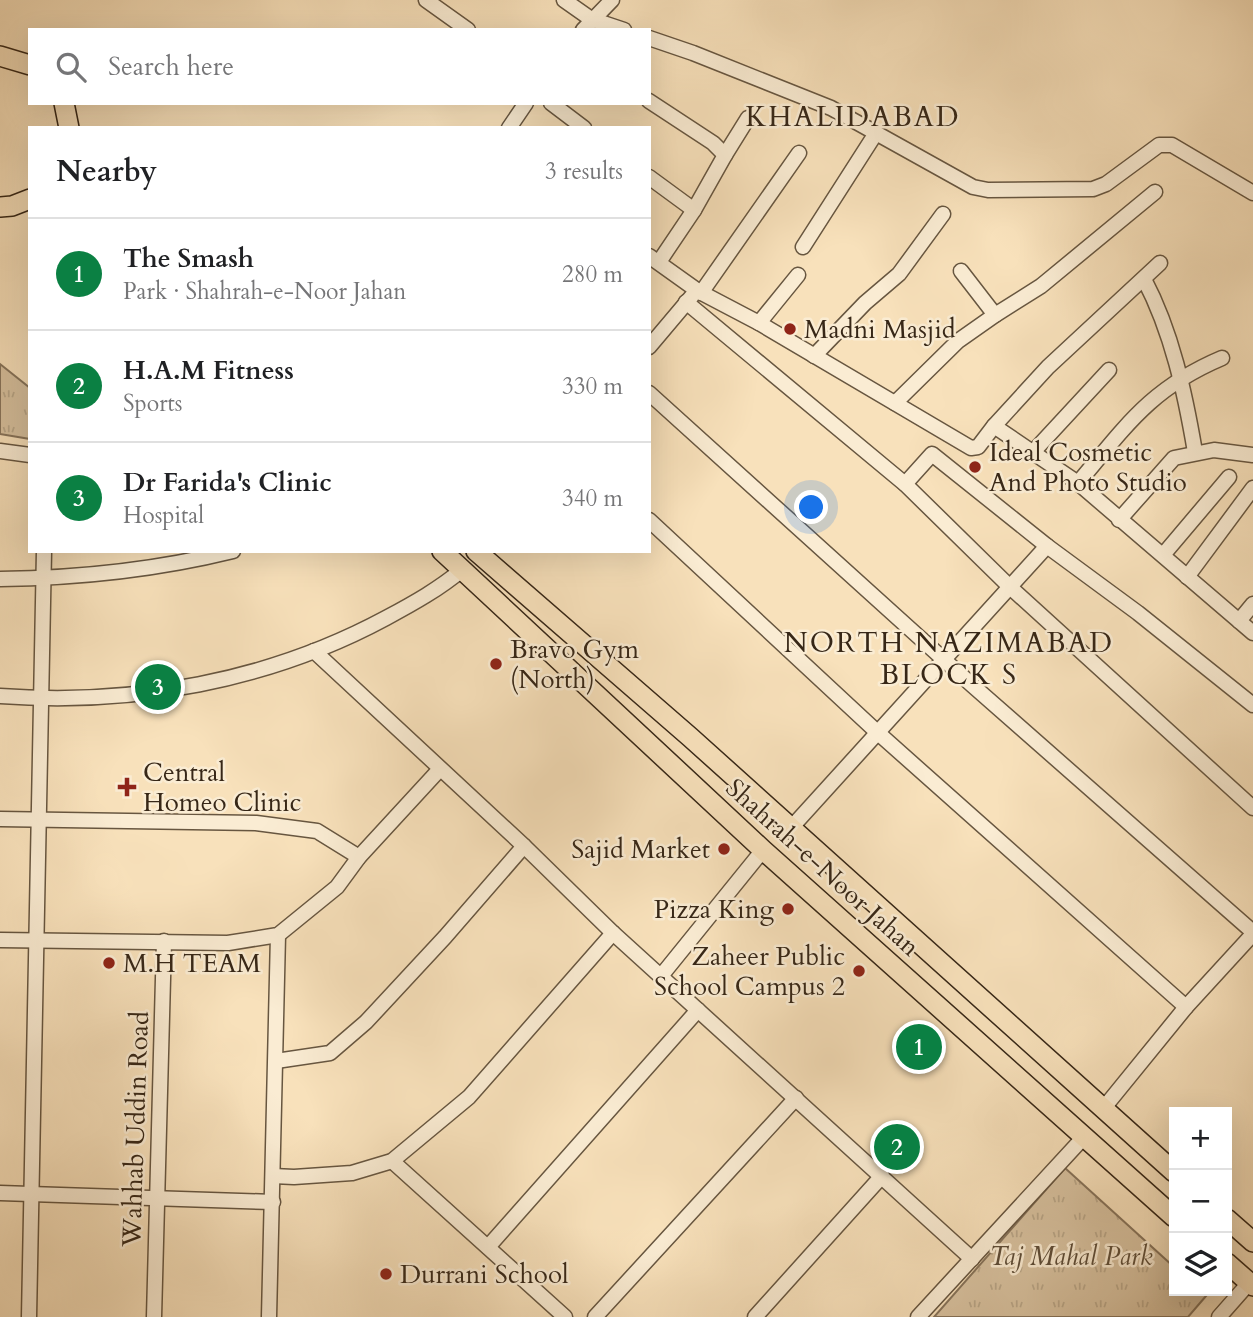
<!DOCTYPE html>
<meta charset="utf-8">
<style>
body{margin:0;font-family:Cardo,serif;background:#f6f6f6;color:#202124}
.controls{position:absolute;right:21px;bottom:21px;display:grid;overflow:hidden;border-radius:0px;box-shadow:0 7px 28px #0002}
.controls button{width:63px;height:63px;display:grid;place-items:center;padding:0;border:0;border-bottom:2px solid #e0e0e0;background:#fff;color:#202124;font:35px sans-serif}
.you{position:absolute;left:812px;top:508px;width:24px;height:24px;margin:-18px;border:5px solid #fff;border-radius:50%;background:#1a73e8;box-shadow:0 0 0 10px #1a73e833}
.badge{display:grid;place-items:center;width:46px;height:46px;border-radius:50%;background:#0b8043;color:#fff;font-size:23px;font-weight:700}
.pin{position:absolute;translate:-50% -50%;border:4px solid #fff;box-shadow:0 2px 7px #0006}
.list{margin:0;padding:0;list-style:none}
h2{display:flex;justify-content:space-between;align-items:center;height:91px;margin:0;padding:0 28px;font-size:30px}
h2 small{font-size:23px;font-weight:400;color:#757577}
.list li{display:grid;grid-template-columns:46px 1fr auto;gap:21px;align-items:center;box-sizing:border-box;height:112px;padding:0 28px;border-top:2px solid #e0e0e0}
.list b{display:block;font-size:26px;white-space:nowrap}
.list p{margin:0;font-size:23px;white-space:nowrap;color:#757577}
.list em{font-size:23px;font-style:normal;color:#757577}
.icon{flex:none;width:38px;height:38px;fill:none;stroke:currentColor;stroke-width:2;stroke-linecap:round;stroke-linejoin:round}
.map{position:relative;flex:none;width:1253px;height:1317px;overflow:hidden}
.search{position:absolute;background:#fff;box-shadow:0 7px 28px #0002;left:28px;top:28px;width:623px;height:77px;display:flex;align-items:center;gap:18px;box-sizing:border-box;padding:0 24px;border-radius:0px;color:#757577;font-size:26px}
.panel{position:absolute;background:#fff;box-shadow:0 7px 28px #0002;left:28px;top:126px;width:623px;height:427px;border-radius:0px}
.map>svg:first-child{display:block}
.park{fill:url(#park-tufts);stroke:#87745b;stroke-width:2}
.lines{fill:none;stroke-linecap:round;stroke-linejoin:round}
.minor-casing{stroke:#675640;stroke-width:17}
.major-casing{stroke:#372717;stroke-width:22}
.minor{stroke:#faecd3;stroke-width:14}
.major{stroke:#f8e1bb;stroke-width:19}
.poi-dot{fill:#8f2418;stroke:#faecd3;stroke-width:2.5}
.labels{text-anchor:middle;stroke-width:5;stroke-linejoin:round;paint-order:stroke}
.poi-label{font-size:26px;fill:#372717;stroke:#faecd3;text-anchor:start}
.street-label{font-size:26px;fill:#372717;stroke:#faecd3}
.park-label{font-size:26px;font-style:italic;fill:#5f4e39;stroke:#faecd3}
.neighbourhood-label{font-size:28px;letter-spacing:2px;fill:#372717;stroke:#faecd3}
</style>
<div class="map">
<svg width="1253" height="1317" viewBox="0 0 1253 1317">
<defs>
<pattern id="park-tufts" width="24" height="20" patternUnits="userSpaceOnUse" patternTransform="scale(1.75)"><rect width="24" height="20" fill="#d7c19f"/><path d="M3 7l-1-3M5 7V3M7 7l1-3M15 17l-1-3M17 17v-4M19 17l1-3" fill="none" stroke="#b9a688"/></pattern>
</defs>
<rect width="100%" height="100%" fill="#f8e1bb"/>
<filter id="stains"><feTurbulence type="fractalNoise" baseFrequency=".00286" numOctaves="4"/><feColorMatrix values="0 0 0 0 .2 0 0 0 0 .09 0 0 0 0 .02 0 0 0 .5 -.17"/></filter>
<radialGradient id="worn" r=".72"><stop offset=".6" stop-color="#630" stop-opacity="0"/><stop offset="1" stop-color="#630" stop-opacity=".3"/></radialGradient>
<g class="park">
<path d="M0,364L30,388V439L0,434Z"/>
<path d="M1065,1168L1174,1267V1291H1200L1206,1296L1188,1317H934Z"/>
</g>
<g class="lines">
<defs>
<g id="minor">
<path d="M426,0L468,30"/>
<path d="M564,0L591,19L624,30"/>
<path d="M583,30L612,0"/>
<path d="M649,38L693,53L831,108L973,187L988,190L1093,189L1106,184L1159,145H1172L1253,193"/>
<path d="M649,101L713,143L725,155L694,210L659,262"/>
<path d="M551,103L584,128"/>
<path d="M509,128L526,103"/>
<path d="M725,155L748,118"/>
<path d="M649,177L694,210"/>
<path d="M803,247L876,133"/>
<path d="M649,256L698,291L759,323L971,448L978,447L994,426L1078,483L1253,633"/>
<path d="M961,271L995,315"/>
<path d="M1144,279C1172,332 1185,393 1195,452"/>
<path d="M701,293L799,153"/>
<path d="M686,302L905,484L1009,586L1253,808"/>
<path d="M759,323L798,275"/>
<path d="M649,347L692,296"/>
<path d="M814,356L865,303L899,274L943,214"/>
<path d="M649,393L972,685L1253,932"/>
<path d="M895,403L958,341L995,315L1041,286L1155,192"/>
<path d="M994,426L1048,367L1160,263"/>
<path d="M0,451L30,455"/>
<path d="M1034,451L1109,370"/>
<path d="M1078,483C1126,426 1151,388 1222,358"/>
<path d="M905,484L932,454L1047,546"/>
<path d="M649,520L877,732L1186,1007"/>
<path d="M1119,520L1174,458L1214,450L1253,455"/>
<path d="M1163,555L1229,477"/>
<path d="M1187,577L1253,488"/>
<path d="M0,579C79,578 156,570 233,551"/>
<path d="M1239,621L1253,604"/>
<path d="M314,651L524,846L613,933L972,1259"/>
<path d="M0,696C133,706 269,681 386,618C414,603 439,589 463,569"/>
<path d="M0,819L256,823L317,831L359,857"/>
<path d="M791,828L1047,546L1138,613L1253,705"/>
<path d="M0,940L228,943L278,935L337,887L359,857L440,769"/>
<path d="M661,976L763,850"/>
<path d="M276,1061L330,1053L366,1022L445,937L524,846"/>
<path d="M1103,1109L1186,1007L1253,934"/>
<path d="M392,1161L565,1317"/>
<path d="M273,1176L294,1177L352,1173L392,1161L469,1097L613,933"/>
<path d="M0,1193L273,1202"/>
<path d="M488,1247L698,1010"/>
<path d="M29,1317L44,551"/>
<path d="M154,1317L164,941"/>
<path d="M269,1317L278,935"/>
<path d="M595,1317L796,1098"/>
<path d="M755,1317L882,1176"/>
<path d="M918,1317L1083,1138"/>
<path d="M1219,1317L1249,1283"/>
</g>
<g id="major">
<path d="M0,56L30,65"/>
<path d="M64,103L69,128"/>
<path d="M0,207L12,206L30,199"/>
<path d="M442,551L763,850L1174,1217"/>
<path d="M476,551L690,737L1174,1172"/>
<path d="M1227,1219L1253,1242"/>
<path d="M1227,1263L1253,1286"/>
</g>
</defs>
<use href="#minor" class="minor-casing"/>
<use href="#major" class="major-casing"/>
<use href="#minor" class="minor"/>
<use href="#major" class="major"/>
</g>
<g class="poi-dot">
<circle cx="790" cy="329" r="7"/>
<circle cx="975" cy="467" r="7"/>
<circle cx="496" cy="664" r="7"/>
<path d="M123.5 776.5h7v7h7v7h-7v7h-7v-7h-7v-7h7z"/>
<circle cx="724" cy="849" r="7"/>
<circle cx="788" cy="909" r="7"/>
<circle cx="109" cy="963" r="7"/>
<circle cx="859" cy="971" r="7"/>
<circle cx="386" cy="1274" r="7"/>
</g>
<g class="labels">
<g class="poi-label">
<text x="804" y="338">Madni Masjid</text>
<text x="989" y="461">Ideal Cosmetic<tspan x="989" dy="30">And Photo Studio</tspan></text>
<text x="510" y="658">Bravo Gym<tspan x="510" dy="30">(North)</tspan></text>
<text x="143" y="781">Central<tspan x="143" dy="30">Homeo Clinic</tspan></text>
<text x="710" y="858" text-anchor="end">Sajid Market</text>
<text x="774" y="918" text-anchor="end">Pizza King</text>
<text x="845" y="965" text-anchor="end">Zaheer Public<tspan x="845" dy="30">School Campus 2</tspan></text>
<text x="123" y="972">M.H TEAM</text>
<text x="400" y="1283">Durrani School</text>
</g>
<g class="street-label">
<text transform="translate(823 867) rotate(42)" y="9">Shahrah-e-Noor Jahan</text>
<text transform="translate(135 1129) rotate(-88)" y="9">Wahhab Uddin Road</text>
</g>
<g class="park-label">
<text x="1071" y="1265">Taj Mahal Park</text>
</g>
<g class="neighbourhood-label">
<text x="853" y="126">KHALIDABAD</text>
<text x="949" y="652">NORTH NAZIMABAD<tspan x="949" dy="32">BLOCK S</tspan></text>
</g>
</g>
<rect width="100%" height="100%" filter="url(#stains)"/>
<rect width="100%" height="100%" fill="url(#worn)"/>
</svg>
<div class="controls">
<button>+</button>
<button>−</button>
<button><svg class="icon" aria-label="layers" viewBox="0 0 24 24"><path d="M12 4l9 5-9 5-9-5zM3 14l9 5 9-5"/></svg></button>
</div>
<div class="you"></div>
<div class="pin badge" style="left:919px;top:1047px">1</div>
<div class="pin badge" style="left:897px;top:1147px">2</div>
<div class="pin badge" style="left:158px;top:687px">3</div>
<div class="search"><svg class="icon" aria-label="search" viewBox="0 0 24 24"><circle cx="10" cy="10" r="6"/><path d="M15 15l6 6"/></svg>Search here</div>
<section class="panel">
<h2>Nearby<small>3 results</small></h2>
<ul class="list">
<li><span class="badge">1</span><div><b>The Smash</b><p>Park · Shahrah-e-Noor Jahan</p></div><em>280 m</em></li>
<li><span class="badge">2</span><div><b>H.A.M Fitness</b><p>Sports</p></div><em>330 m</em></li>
<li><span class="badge">3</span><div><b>Dr Farida's Clinic</b><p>Hospital</p></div><em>340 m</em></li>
</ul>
</section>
</div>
